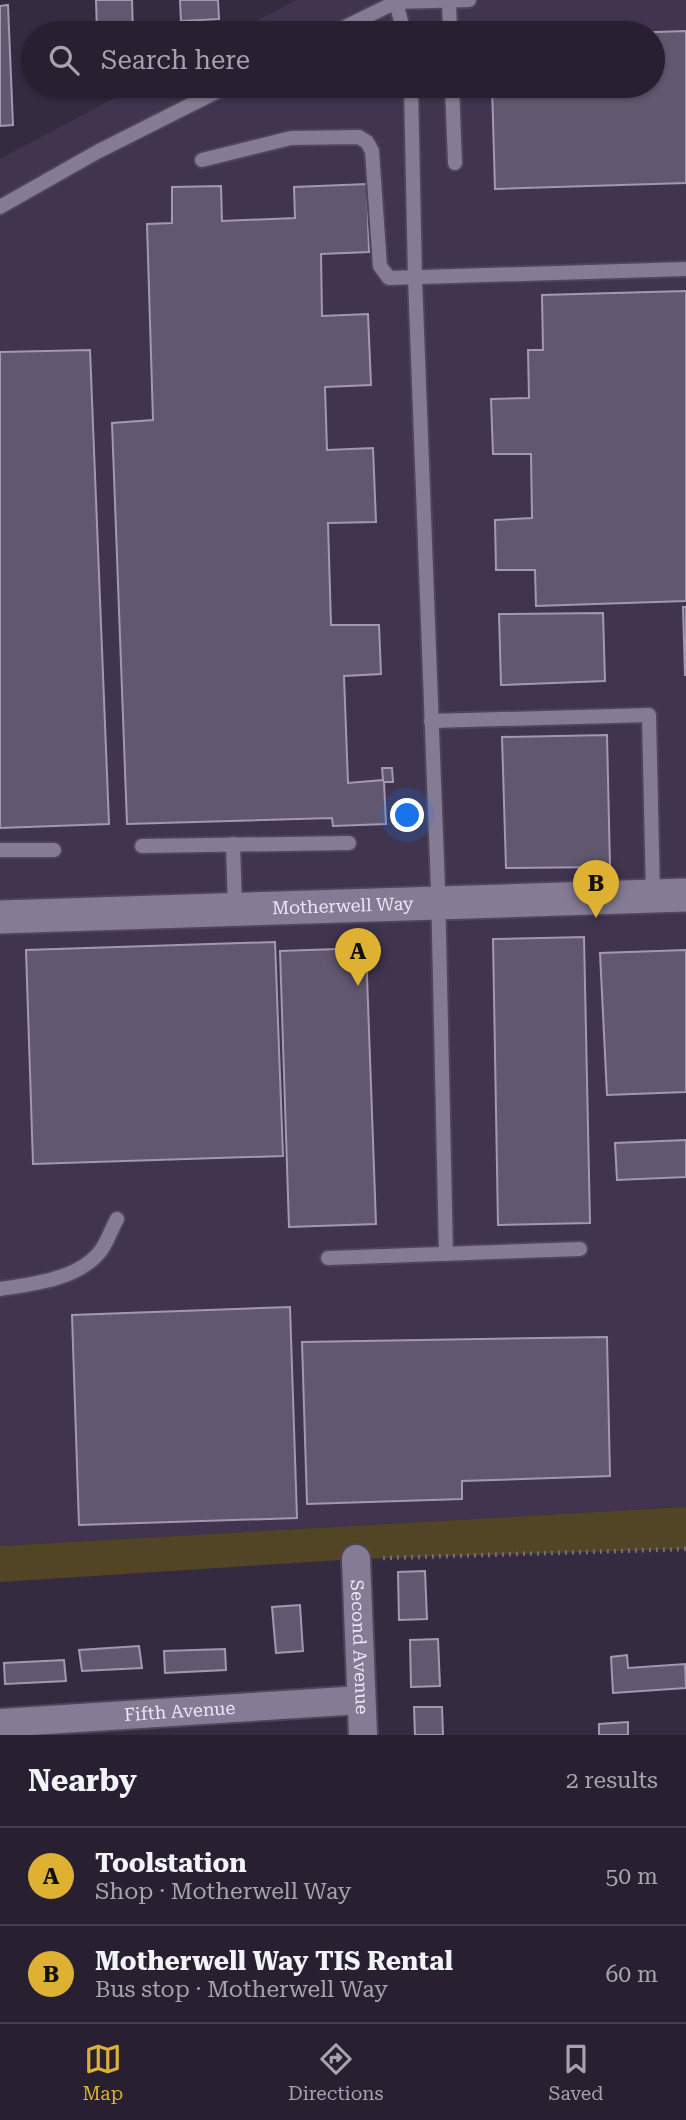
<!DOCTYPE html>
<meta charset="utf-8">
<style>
body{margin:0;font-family:"Roboto Serif",serif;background:#302839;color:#f1f3f6}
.you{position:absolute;left:408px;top:816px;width:24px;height:24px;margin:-18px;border:5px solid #fff;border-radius:50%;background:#1a73e8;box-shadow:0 0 0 10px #1a73e833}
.badge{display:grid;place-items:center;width:46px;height:46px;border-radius:50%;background:#deb133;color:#111;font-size:23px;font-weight:700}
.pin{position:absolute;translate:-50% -58px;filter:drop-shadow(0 2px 4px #0008)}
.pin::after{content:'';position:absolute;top:37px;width:24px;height:21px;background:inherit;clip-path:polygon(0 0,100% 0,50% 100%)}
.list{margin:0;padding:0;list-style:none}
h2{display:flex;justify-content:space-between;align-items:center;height:91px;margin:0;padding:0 28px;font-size:30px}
h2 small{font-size:23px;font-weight:400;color:#a5a3ab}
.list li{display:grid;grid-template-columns:46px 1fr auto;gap:21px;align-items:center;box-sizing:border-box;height:98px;padding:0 28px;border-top:2px solid #443e4d}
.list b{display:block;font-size:26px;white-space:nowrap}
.list p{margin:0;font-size:23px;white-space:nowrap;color:#a5a3ab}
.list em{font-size:23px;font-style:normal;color:#a5a3ab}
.icon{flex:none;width:38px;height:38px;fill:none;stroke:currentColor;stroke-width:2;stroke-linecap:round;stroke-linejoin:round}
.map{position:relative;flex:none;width:686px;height:1735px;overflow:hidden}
.search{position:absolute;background:#282031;box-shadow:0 2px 5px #0004;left:21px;right:21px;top:21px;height:77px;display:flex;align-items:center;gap:18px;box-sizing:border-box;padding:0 24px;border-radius:38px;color:#a5a3ab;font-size:26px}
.sheet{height:287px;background:#282031}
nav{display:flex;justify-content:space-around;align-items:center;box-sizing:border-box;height:98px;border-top:2px solid #443e4d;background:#282031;font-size:19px;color:#a5a3ab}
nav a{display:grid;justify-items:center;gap:4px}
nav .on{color:#deb133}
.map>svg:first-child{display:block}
.built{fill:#40344f}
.green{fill:#514525}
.building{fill:#61576f;stroke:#a398b2;stroke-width:2}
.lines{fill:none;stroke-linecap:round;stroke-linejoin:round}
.service-casing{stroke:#4e4658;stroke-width:18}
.minor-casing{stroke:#4e4658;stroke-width:32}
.tertiary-casing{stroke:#4e4658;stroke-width:37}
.path{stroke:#756c80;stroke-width:4.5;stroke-dasharray:2 5;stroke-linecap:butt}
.service{stroke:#857b94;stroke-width:14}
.minor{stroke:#857b94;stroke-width:28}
.tertiary{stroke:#857b94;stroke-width:33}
.labels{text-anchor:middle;stroke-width:7;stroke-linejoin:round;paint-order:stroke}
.street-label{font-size:18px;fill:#ede7f5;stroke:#1a1620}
</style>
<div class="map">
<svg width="686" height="1735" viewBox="0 0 686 1735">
<rect width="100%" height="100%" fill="#352b41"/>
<path class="built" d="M296,0H686V1507L0,1546V159L137,86H653V33H234Z"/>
<path class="green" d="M686,1507V1549L356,1559L0,1582V1546Z"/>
<g class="building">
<path d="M96,0H132L133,33H97Z"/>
<path d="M180,0H218L219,19L181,21Z"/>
<path d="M8,5L13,125L0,126V6Z"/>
<path d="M686,31V183L495,189L492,86H653V33H626Z"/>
<path d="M367,184L369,252L321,254L322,316L368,314L371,385L325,387L327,450L373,448L376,522L328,523L331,625H379L381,674L344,676L348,783L383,780L382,768H392L393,782H384L386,824L333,826L332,818L127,824L112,423L153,420L147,224L172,223V187L221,186L222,221L295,218L294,187Z"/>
<path d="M686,291V601L536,606L535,570H496L495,520L532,518L531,454H493L491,399L529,398L528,350H543L542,295Z"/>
<path d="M90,350L109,824L0,828V352Z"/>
<path d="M683,607H686V675H685Z"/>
<path d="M603,613L605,681L501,685L499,614Z"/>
<path d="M607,735L610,867L506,868L502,737Z"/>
<path d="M584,937L590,1223L498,1225L493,939Z"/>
<path d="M275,942L283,1156L33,1164L26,950Z"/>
<path d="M366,948L376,1224L289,1227L280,951Z"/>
<path d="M686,950V1092L607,1095L600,953Z"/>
<path d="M686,1140V1177L617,1180L615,1143Z"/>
<path d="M290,1307L297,1518L79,1525L72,1315Z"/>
<path d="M607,1337L610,1476L462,1481V1499L307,1504L302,1342Z"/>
<path d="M425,1571L427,1619L399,1620L398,1572Z"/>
<path d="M300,1605L303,1651L276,1653L272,1607Z"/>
<path d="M438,1639L440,1686L411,1687L410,1640Z"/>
<path d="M139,1646L142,1668L82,1671L79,1650Z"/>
<path d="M225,1649L226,1670L165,1673L164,1651Z"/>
<path d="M627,1655L628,1668L685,1664L686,1688L613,1693L611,1657Z"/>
<path d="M64,1660L66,1681L5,1684L4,1663Z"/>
<path d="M414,1707H442L443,1735H415Z"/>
<path d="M628,1722V1735H599V1724Z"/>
</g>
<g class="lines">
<defs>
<g id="service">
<path d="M449,0L450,33"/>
<path d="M396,2L469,0"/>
<path d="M333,33L396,2L404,33"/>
<path d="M411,86L415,278L438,888L446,1254"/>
<path d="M452,86L455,163"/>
<path d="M202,160L291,138L359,137L367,142L372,151L380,266L389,278L686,269"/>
<path d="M0,207L97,152L228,86"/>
<path d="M431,721L649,715L653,896"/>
<path d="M233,844L235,908"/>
<path d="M142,846L349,843"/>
<path d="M0,850H54"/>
<path d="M328,1258L580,1249"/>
<path d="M0,1289C33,1284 81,1279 102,1249C108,1240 112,1228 117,1219"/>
</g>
<g id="minor">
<path id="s1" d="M356,1559L363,1735"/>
<path id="s2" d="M0,1723L361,1700"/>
</g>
<g id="tertiary">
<path id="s3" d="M0,917L686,895"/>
</g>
</defs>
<use href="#service" class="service-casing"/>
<use href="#minor" class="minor-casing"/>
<use href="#tertiary" class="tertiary-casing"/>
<g class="path">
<path d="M246,92L257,86"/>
<path d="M383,1558L686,1549"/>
</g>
<use href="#service" class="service"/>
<use href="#minor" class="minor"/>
<use href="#tertiary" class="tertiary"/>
</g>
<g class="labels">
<g class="street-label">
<text dy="6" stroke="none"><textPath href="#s3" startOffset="343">Motherwell Way</textPath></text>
<text dy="6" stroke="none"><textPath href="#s1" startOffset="88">Second Avenue</textPath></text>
<text dy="6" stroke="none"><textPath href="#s2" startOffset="180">Fifth Avenue</textPath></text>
</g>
</g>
</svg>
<div class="you"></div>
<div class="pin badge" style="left:358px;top:986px">A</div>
<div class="pin badge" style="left:596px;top:918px">B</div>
<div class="search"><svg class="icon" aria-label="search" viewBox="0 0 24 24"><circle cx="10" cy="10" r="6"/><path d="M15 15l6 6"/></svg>Search here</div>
</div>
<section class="sheet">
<h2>Nearby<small>2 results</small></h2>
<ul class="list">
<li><span class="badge">A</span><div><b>Toolstation</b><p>Shop · Motherwell Way</p></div><em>50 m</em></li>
<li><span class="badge">B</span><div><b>Motherwell Way TIS Rental</b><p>Bus stop · Motherwell Way</p></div><em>60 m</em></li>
</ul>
</section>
<nav>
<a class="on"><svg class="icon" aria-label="map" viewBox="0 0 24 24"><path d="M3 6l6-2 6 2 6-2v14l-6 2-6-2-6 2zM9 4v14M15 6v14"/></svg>Map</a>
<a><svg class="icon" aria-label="directions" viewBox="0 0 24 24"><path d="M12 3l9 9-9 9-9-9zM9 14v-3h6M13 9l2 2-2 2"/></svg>Directions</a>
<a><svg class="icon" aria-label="saved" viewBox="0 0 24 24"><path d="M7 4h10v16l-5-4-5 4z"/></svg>Saved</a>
</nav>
